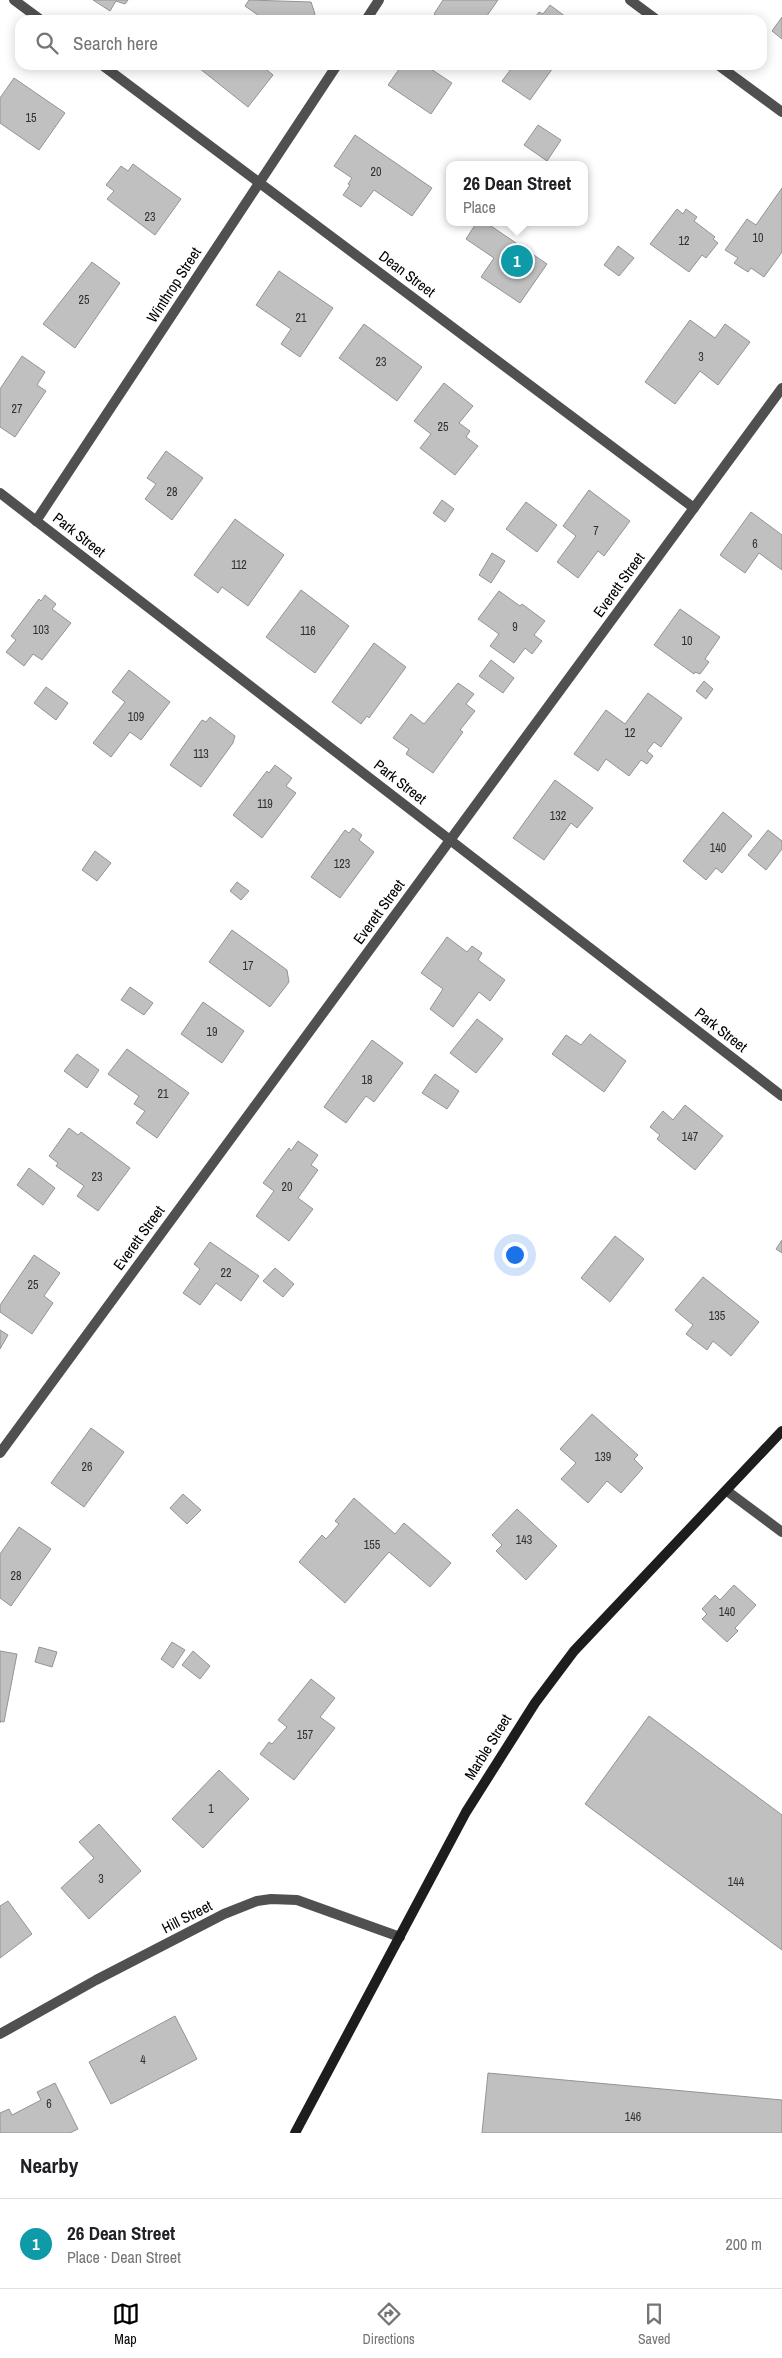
<!DOCTYPE html>
<meta charset="utf-8">
<style>
body{margin:0;font-family:"Archivo Narrow",sans-serif;background:#f2f2f2;color:#202124}
.you{position:absolute;left:514px;top:1254px;width:18px;height:18px;margin:-12px;border:4px solid #fff;border-radius:50%;background:#1a73e8;box-shadow:0 0 0 8px #1a73e833}
.badge{display:grid;place-items:center;width:32px;height:32px;border-radius:50%;background:#000;color:#fff;font-size:16px;font-weight:700}
.pin{position:absolute;translate:-50% -50%;border:2px solid #fff;box-shadow:0 1px 5px #0006}
.popup{position:absolute;left:446px;top:161px;width:142px;height:65px;box-sizing:border-box;display:grid;place-content:center;border-radius:10px;background:#fff;filter:drop-shadow(0 1px 4px #0005);font-size:16px;white-space:nowrap;color:#757577}
.popup b{font-size:19px;color:#202124}
.popup::after{content:'';position:absolute;left:50%;top:100%;margin-left:-10px;border:10px solid transparent;border-top-color:#fff}
.list{margin:0;padding:0;list-style:none}
h2{display:flex;justify-content:space-between;align-items:center;height:65px;margin:0;padding:0 20px;font-size:21px}
h2 small{font-size:16px;font-weight:400;color:#757577}
.list li{display:grid;grid-template-columns:32px 1fr auto;gap:15px;align-items:center;box-sizing:border-box;height:90px;padding:0 20px;border-top:1px solid #e0e0e0}
.list b{display:block;font-size:19px;white-space:nowrap}
.list p{margin:0;font-size:16px;white-space:nowrap;color:#757577}
.list em{font-size:16px;font-style:normal;color:#757577}
.icon{flex:none;width:28px;height:28px;fill:none;stroke:currentColor;stroke-width:2;stroke-linecap:round;stroke-linejoin:round}
.map{position:relative;flex:none;width:782px;height:2133px;overflow:hidden}
.search{position:absolute;background:#fff;box-shadow:0 2px 12px #0003;left:15px;right:15px;top:15px;height:55px;display:flex;align-items:center;gap:12px;box-sizing:border-box;padding:0 18px;border-radius:15px;color:#757577;font-size:19px}
.sheet{height:155px;background:#fff}
nav{display:flex;justify-content:space-around;align-items:center;box-sizing:border-box;height:70px;border-top:1px solid #e0e0e0;background:#fff;font-size:14px;color:#757577}
nav a{display:grid;justify-items:center;gap:2px}
nav .on{color:#000}
.map>svg:first-child{display:block}
.building{fill:#c0c0c0;stroke:#949494}
.lines{fill:none;stroke-linecap:round;stroke-linejoin:round}
.street{stroke:#505050;stroke-width:10}
.secondary{stroke:#1d1d1d;stroke-width:10}
.labels{text-anchor:middle;stroke-width:4.5;stroke-linejoin:round;paint-order:stroke}
.number-label{font-size:12px;fill:#303030}
.street-label{font-size:15px;fill:#000;stroke:#fff}
</style>
<div class="map">
<svg width="782" height="2133" viewBox="0 0 782 2133">
<rect width="100%" height="100%" fill="#fff"/>
<g class="building">
<path d="M93,0H128L125,4L116,1L110,11Z"/>
<path d="M249,0L311,2L315,14L310,20H265L245,6Z"/>
<path d="M443,0H498L484,20H434L437,16L434,14Z"/>
<path d="M550,5L570,20H533L539,12L543,14Z"/>
<path d="M782,17V39L772,31Z"/>
<path d="M202,65H261L273,75L248,107L199,68Z"/>
<path d="M402,65H425L452,83L431,114L388,85Z"/>
<path d="M514,65H555L530,100L502,81Z"/>
<path d="M14,78L65,113L39,150L0,123V98Z"/>
<path d="M538,125L561,140L547,161L524,145Z"/>
<path d="M355,135L432,188L412,216L374,190L361,207L343,195L350,185L348,184L352,178L334,166Z"/>
<path d="M133,164L181,199L155,235L107,199L114,191L106,185L121,166L128,171Z"/>
<path d="M782,188V252L764,277L751,268L748,272L734,263L738,258L725,250L747,219L756,225Z"/>
<path d="M677,209L683,214L686,209L697,217L694,221L715,237L713,239L718,243L706,258L702,255L689,272L650,244Z"/>
<path d="M477,222H485L547,264L520,303L481,277L494,258L466,239Z"/>
<path d="M618,246L634,258L619,276L604,265Z"/>
<path d="M92,262L120,283L75,348L43,324Z"/>
<path d="M279,271L333,308L300,357L281,344L291,329L256,305Z"/>
<path d="M690,320L715,338L725,324L750,342L718,385L700,371L675,404L645,382Z"/>
<path d="M364,324L422,367L397,401L339,358Z"/>
<path d="M22,356L45,372L37,385L46,391L15,437L0,427V389Z"/>
<path d="M444,383L473,406L459,423L470,431L466,437L478,446L455,475L420,448L431,434L414,421Z"/>
<path d="M166,451L203,478L172,520L145,499L156,484L147,478Z"/>
<path d="M589,490L630,521L604,556L598,551L578,578L557,562L576,536L563,526Z"/>
<path d="M442,500L454,509L445,522L433,513Z"/>
<path d="M526,502L557,525L537,552L506,529Z"/>
<path d="M751,512L782,535V570L759,553L745,573L720,555Z"/>
<path d="M235,519L284,555L248,606L222,587L218,593L194,575Z"/>
<path d="M492,553L505,561L491,583L479,575Z"/>
<path d="M301,590L349,626L315,673L266,637Z"/>
<path d="M499,591L520,606L522,604L545,621L534,635L542,641L532,654L525,648L514,663L490,646L499,634L478,619Z"/>
<path d="M45,595L56,604L52,609L71,623L42,660L33,654L24,666L6,652L16,640L11,636L39,599L41,601Z"/>
<path d="M680,609L720,637L705,659L709,662L700,674L695,672L694,674L654,645Z"/>
<path d="M374,643L406,667L369,718L367,716L361,724L332,702Z"/>
<path d="M491,660L514,678L503,693L479,676Z"/>
<path d="M129,670L170,702L141,740L130,732L111,757L93,743L125,702L112,692Z"/>
<path d="M704,681L713,689L706,699L696,691Z"/>
<path d="M458,683L474,694L466,704L475,711L460,730L463,732L433,773L406,754L409,749L393,738L411,714L424,724Z"/>
<path d="M46,687L68,703L56,720L34,703Z"/>
<path d="M648,693L682,718L661,747L654,742L647,751L653,756L647,764L641,760L629,776L606,759L598,771L574,754L606,710L625,724Z"/>
<path d="M210,717L235,736L233,743L201,787L170,765L202,720L206,722Z"/>
<path d="M275,765L292,778L286,786L296,793L262,838L233,815L267,771L269,773Z"/>
<path d="M555,780L593,808L577,828L571,823L544,860L513,838Z"/>
<path d="M723,812L752,836L722,873L716,868L706,880L683,861Z"/>
<path d="M353,828L362,835L359,840L374,852L340,898L311,877L345,830L349,833Z"/>
<path d="M768,830L782,841V849L766,870L748,855Z"/>
<path d="M95,851L111,863L97,881L82,870Z"/>
<path d="M237,882L249,891L241,900L230,891Z"/>
<path d="M232,930L287,970L289,982L270,1007L209,962Z"/>
<path d="M447,937L467,952L472,946L482,953L478,960L505,980L490,1001L479,992L453,1027L430,1009L443,989L421,973Z"/>
<path d="M130,987L153,1003L144,1015L121,1000Z"/>
<path d="M203,1002L244,1031L222,1063L181,1034Z"/>
<path d="M477,1019L503,1039L476,1073L450,1053Z"/>
<path d="M590,1034L626,1061L604,1092L552,1054L566,1035L581,1045Z"/>
<path d="M372,1040L403,1063L374,1102L366,1096L346,1123L324,1107Z"/>
<path d="M127,1049L189,1093L157,1138L136,1123L145,1111L134,1104L139,1096L108,1074Z"/>
<path d="M77,1054L99,1070L87,1088L64,1071Z"/>
<path d="M435,1074L459,1091L447,1109L422,1093Z"/>
<path d="M685,1105L723,1136L695,1170L657,1139L660,1135L650,1127L663,1111L673,1120Z"/>
<path d="M69,1128L78,1135L81,1132L130,1168L98,1211L77,1196L84,1186L56,1166L58,1163L49,1156Z"/>
<path d="M298,1141L318,1155L311,1165L318,1170L298,1198L313,1209L289,1241L256,1216L274,1191L263,1183L289,1148L291,1151Z"/>
<path d="M29,1168L55,1188L43,1205L17,1185Z"/>
<path d="M615,1236L644,1259L610,1302L581,1278Z"/>
<path d="M782,1240V1253L776,1249Z"/>
<path d="M210,1242L259,1276L241,1301L216,1283L200,1305L183,1293L200,1269L194,1264Z"/>
<path d="M34,1255L60,1273L44,1296L53,1303L32,1334L0,1312V1305Z"/>
<path d="M275,1268L294,1284L283,1297L263,1281Z"/>
<path d="M703,1277L759,1322L731,1356L713,1341L707,1350L686,1334L693,1325L675,1310Z"/>
<path d="M0,1330L8,1335L0,1349Z"/>
<path d="M592,1414L638,1455L634,1459L643,1468L621,1493L607,1481L588,1503L561,1479L576,1463L560,1449Z"/>
<path d="M91,1428L124,1452L84,1507L51,1483Z"/>
<path d="M183,1494L201,1510L187,1524L170,1508Z"/>
<path d="M354,1498L395,1534L404,1523L451,1563L430,1587L389,1552L345,1603L299,1562L322,1535L326,1539L339,1524L335,1521Z"/>
<path d="M517,1509L557,1546L526,1580L496,1551L502,1545L492,1535Z"/>
<path d="M19,1527L51,1549L11,1606L0,1598V1554Z"/>
<path d="M734,1585L756,1605L735,1628L738,1631L727,1642L702,1619L707,1614L702,1609L715,1595L720,1600Z"/>
<path d="M172,1642L185,1650L173,1668L161,1659Z"/>
<path d="M39,1647L57,1652L52,1667L35,1662Z"/>
<path d="M0,1651L17,1654L4,1722L0,1721V1723Z"/>
<path d="M193,1651L210,1666L200,1679L182,1665Z"/>
<path d="M311,1679L335,1698L320,1717L335,1728L294,1780L260,1754L269,1742L272,1744L287,1727L278,1720Z"/>
<path d="M649,1716L782,1815V1950L585,1804Z"/>
<path d="M219,1770L249,1799L203,1848L172,1819Z"/>
<path d="M99,1824L141,1871L89,1919L61,1888L94,1858L79,1842Z"/>
<path d="M8,1901L32,1934L0,1958V1906Z"/>
<path d="M175,2016L197,2059L111,2104L89,2062Z"/>
<path d="M488,2073L782,2100V2133H482Z"/>
<path d="M55,2083L78,2129L70,2133H0V2113L9,2109L12,2115L41,2100L37,2092Z"/>
</g>
<g class="lines">
<g class="street">
<path d="M14,0L41,20"/>
<path d="M630,0L657,20"/>
<path d="M366,20L379,0"/>
<path d="M102,65L694,508"/>
<path d="M718,65L782,112"/>
<path d="M0,493L782,1096"/>
<path d="M36,521L337,65"/>
<path d="M0,1453L782,388"/>
<path d="M727,1491L782,1532"/>
<path d="M0,2034L96,1980L224,1914L257,1901L271,1899L297,1900L400,1937"/>
</g>
<path class="secondary" d="M295,2133L466,1812L535,1703L574,1651L782,1431"/>
</g>
<g class="labels">
<g class="number-label">
<text x="31" y="122">15</text>
<text x="376" y="176">20</text>
<text x="150" y="221">23</text>
<text x="758" y="242">10</text>
<text x="684" y="245">12</text>
<text x="84" y="304">25</text>
<text x="301" y="322">21</text>
<text x="701" y="361">3</text>
<text x="381" y="366">23</text>
<text x="17" y="413">27</text>
<text x="443" y="431">25</text>
<text x="172" y="496">28</text>
<text x="596" y="535">7</text>
<text x="755" y="548">6</text>
<text x="239" y="569">112</text>
<text x="515" y="631">9</text>
<text x="41" y="634">103</text>
<text x="308" y="635">116</text>
<text x="687" y="645">10</text>
<text x="136" y="721">109</text>
<text x="630" y="737">12</text>
<text x="201" y="758">113</text>
<text x="265" y="808">119</text>
<text x="558" y="820">132</text>
<text x="718" y="852">140</text>
<text x="342" y="868">123</text>
<text x="248" y="970">17</text>
<text x="212" y="1036">19</text>
<text x="367" y="1084">18</text>
<text x="163" y="1098">21</text>
<text x="690" y="1141">147</text>
<text x="97" y="1181">23</text>
<text x="287" y="1191">20</text>
<text x="226" y="1277">22</text>
<text x="33" y="1289">25</text>
<text x="717" y="1320">135</text>
<text x="603" y="1461">139</text>
<text x="87" y="1471">26</text>
<text x="524" y="1544">143</text>
<text x="372" y="1549">155</text>
<text x="16" y="1580">28</text>
<text x="727" y="1616">140</text>
<text x="305" y="1739">157</text>
<text x="211" y="1813">1</text>
<text x="101" y="1883">3</text>
<text x="736" y="1886">144</text>
<text x="143" y="2064">4</text>
<text x="49" y="2108">6</text>
<text x="633" y="2121">146</text>
</g>
<g class="street-label">
<text transform="translate(407 274) rotate(37)" y="5">Dean Street</text>
<text transform="translate(174 285) rotate(-57)" y="5">Winthrop Street</text>
<text transform="translate(79 535) rotate(38)" y="5">Park Street</text>
<text transform="translate(619 585) rotate(-54)" y="5">Everett Street</text>
<text transform="translate(400 782) rotate(38)" y="5">Park Street</text>
<text transform="translate(379 912) rotate(-54)" y="5">Everett Street</text>
<text transform="translate(721 1030) rotate(38)" y="5">Park Street</text>
<text transform="translate(139 1238) rotate(-54)" y="5">Everett Street</text>
<text transform="translate(488 1747) rotate(-58)" y="5">Marble Street</text>
<text transform="translate(187 1917) rotate(-27)" y="5">Hill Street</text>
</g>
</g>
</svg>
<div class="you"></div>
<div class="pin badge" style="left:517px;top:261px;background:#0f9aa8">1</div>
<div class="popup"><b>26 Dean Street</b>Place</div>
<div class="search"><svg class="icon" aria-label="search" viewBox="0 0 24 24"><circle cx="10" cy="10" r="6"/><path d="M15 15l6 6"/></svg>Search here</div>
</div>
<section class="sheet">
<h2>Nearby<small></small></h2>
<ul class="list">
<li><span class="badge" style="background:#0f9aa8">1</span><div><b>26 Dean Street</b><p>Place · Dean Street</p></div><em>200 m</em></li>
</ul>
</section>
<nav>
<a class="on"><svg class="icon" aria-label="map" viewBox="0 0 24 24"><path d="M3 6l6-2 6 2 6-2v14l-6 2-6-2-6 2zM9 4v14M15 6v14"/></svg>Map</a>
<a><svg class="icon" aria-label="directions" viewBox="0 0 24 24"><path d="M12 3l9 9-9 9-9-9zM9 14v-3h6M13 9l2 2-2 2"/></svg>Directions</a>
<a><svg class="icon" aria-label="saved" viewBox="0 0 24 24"><path d="M7 4h10v16l-5-4-5 4z"/></svg>Saved</a>
</nav>
